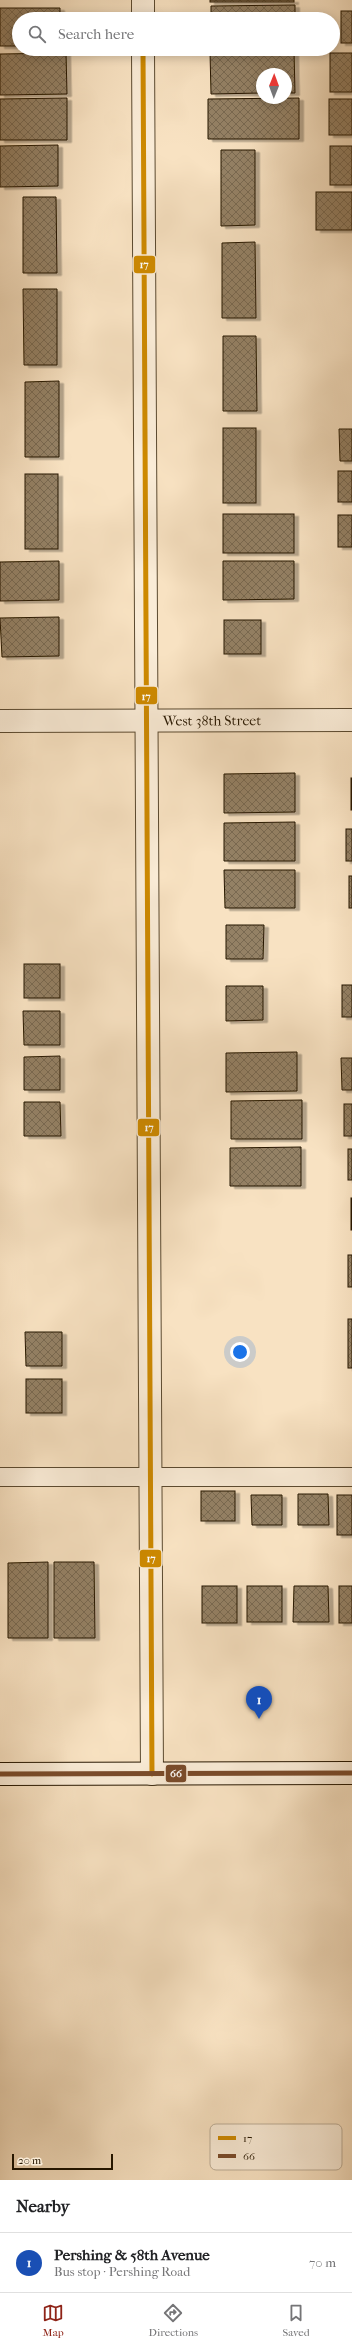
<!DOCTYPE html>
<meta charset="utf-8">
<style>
body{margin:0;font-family:"IM FELL French Canon",serif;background:#f6f6f6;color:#202124}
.compass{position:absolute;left:256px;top:68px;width:36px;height:36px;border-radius:50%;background:#fff;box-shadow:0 2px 10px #0003;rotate:1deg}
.scale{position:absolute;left:12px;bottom:10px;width:101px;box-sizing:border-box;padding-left:4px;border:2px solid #271700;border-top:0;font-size:11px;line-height:14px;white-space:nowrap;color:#271700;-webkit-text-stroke:3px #faecd7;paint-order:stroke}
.you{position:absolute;left:240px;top:1352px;width:14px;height:14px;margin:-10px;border:3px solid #fff;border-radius:50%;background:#1a73e8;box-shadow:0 0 0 6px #1a73e833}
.badge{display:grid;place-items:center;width:26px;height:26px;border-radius:50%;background:#8f2418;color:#fff;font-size:13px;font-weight:700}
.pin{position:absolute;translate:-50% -33px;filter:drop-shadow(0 1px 2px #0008)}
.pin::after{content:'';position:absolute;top:21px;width:14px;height:12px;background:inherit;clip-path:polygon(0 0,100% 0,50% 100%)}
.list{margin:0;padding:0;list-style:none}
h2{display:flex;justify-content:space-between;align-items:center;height:52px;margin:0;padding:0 16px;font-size:17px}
h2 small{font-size:13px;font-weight:400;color:#757577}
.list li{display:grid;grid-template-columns:26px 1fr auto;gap:12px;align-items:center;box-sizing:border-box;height:60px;padding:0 16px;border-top:1px solid #e0e0e0}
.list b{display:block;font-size:15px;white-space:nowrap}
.list p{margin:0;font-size:13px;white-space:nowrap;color:#757577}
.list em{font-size:13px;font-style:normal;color:#757577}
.icon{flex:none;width:22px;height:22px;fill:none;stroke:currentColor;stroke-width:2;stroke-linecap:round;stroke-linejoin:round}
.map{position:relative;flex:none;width:352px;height:2180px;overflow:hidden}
.search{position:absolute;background:#fff;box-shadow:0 2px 10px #0003;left:12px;right:12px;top:12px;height:44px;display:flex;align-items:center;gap:10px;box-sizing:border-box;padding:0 14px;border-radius:22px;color:#757577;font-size:15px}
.sheet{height:112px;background:#fff}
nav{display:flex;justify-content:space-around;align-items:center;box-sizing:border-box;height:56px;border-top:1px solid #e0e0e0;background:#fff;font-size:11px;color:#757577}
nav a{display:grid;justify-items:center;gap:2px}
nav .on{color:#8f2418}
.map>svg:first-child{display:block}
.building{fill:url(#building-cross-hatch);stroke:#271700;filter:url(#shadow)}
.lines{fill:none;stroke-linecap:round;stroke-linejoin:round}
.lane-casing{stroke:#5b4a30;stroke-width:20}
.street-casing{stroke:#5b4a30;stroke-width:24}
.secondary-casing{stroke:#271700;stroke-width:24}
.lane{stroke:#faecd7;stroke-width:18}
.street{stroke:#faecd7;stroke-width:22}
.secondary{stroke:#faecd7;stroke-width:22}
.bus-1-casing{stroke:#faecd7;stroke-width:8}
.bus-2-casing{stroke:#faecd7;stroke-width:8}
.bus-1{stroke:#cd8900;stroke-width:5}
.bus-2{stroke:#7a4b2a;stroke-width:5}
.labels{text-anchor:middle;stroke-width:3;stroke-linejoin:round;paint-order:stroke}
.street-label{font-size:14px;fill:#271700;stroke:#faecd7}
.key{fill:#faecd7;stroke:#bbac96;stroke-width:1}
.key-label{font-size:11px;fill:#271700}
.line-badge{stroke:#faecd7;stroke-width:1.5}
.badge-label{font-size:11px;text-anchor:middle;font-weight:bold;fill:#fff}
</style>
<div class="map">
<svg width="352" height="2180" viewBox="0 0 352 2180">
<defs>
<pattern id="building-cross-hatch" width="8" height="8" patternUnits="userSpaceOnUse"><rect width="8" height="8" fill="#948165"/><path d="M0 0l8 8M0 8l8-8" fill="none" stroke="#796951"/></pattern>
<filter id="shadow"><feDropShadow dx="4.5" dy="2.5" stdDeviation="0" flood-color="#0004"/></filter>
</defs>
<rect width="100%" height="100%" fill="#f8e2c2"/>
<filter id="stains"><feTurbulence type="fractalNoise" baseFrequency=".005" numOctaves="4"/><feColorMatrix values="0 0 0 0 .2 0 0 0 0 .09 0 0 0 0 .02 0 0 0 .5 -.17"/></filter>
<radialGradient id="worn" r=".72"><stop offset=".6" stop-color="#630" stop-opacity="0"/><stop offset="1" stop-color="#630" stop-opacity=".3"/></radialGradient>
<g class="building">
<rect x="210" y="0" width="84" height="2"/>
<path d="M295,5V19H211V6Z"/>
<path d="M0,8H60V19H19V46H0Z"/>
<rect x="341" y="11" width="11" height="32"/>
<path d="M294,51L295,93H286V74H262V93L211,94L210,52Z"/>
<path d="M66,53L67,94L0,95V54Z"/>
<rect x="330" y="53" width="22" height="39"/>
<path d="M67,98V140H0V99Z"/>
<path d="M299,98V139H208V99Z"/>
<rect x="329" y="99" width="23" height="36"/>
<path d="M58,145V186L0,187V146Z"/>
<rect x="330" y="146" width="22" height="39"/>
<path d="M221,150H255V225L221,226Z"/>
<rect x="316" y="192" width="36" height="38"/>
<path d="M23,197H56L57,273H23Z"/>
<path d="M255,242L256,318H222V243Z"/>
<path d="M23,289H57V365H24Z"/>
<path d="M223,336H256L257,411H223Z"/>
<path d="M59,381V457H25V382Z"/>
<rect x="223" y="428" width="33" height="75"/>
<path d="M339,429H352V461H340Z"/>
<rect x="338" y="471" width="14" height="31"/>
<rect x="25" y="474" width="33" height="75"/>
<rect x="223" y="514" width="71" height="39"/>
<rect x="338" y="515" width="14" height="32"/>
<path d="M59,561V600L0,601V562Z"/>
<path d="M223,561H294V599L223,600Z"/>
<path d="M59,617V656L2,657L0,618Z"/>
<rect x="224" y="620" width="37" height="34"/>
<path d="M295,773V812L224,813V774Z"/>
<rect x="351" y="778" width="1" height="32"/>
<path d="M295,822V861H224V823Z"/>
<rect x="346" y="829" width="6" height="32"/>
<path d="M224,870H295V908H225Z"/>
<rect x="349" y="876" width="3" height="32"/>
<path d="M226,925H264L263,959H226Z"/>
<rect x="24" y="964" width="36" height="34"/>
<rect x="342" y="985" width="10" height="32"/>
<path d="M226,986H263V1020L226,1021Z"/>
<path d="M23,1011H60V1045H24Z"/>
<path d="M297,1052V1091L226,1092V1053Z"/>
<path d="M60,1056V1090H24V1057Z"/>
<path d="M341,1058H352V1090H342Z"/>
<path d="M302,1100V1139H231V1101Z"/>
<path d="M24,1102H60L61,1136H24Z"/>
<rect x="344" y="1104" width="8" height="32"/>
<path d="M301,1147V1186H230V1148Z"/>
<rect x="348" y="1149" width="4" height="31"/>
<rect x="351" y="1198" width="1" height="32"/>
<rect x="348" y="1255" width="4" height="32"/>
<rect x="348" y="1319" width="4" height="49"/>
<path d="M25,1332H62V1366H26Z"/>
<rect x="26" y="1379" width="36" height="34"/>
<rect x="201" y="1491" width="34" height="30"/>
<path d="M298,1494H328L329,1525H298Z"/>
<path d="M251,1495H282V1525H252Z"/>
<rect x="337" y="1495" width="15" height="40"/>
<path d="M48,1562V1638H8V1563Z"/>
<path d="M54,1562H94L95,1638H54Z"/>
<rect x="202" y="1586" width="35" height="37"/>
<rect x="247" y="1586" width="35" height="36"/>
<path d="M294,1586H328L329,1622H293Z"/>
<rect x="339" y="1586" width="13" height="37"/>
</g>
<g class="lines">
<defs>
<path id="lane" d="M0,1477H352"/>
<g id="street">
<path d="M143,0V19"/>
<path d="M143,49L152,1774"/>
<path id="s1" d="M0,721L352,720"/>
</g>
<path id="secondary" d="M0,1774L352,1773"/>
</defs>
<use href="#lane" class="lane-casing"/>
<use href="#street" class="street-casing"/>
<use href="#secondary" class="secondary-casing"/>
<use href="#lane" class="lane"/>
<use href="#street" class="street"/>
<use href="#secondary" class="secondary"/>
<defs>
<path id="bus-1" d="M143,49L152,1774"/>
<path id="bus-2" d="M0,1774L352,1773"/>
</defs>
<use href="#bus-1" class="bus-1-casing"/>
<use href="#bus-2" class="bus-2-casing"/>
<use href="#bus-1" class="bus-1"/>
<use href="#bus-2" class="bus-2"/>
</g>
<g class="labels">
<g class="street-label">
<text dy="5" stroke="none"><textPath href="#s1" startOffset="212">West 38th Street</textPath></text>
</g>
</g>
<rect x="210" y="2124" width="132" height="46" rx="6" class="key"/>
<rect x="218" y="2136" width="18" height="4" fill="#cd8900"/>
<rect x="218" y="2154" width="18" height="4" fill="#7a4b2a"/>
<g class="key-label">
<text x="243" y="2142">17</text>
<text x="243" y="2160">66</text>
</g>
<g class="line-badge">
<rect x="133" y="255" width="23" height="19" rx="4" fill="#cd8900"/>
<rect x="135" y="686" width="23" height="19" rx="4" fill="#cd8900"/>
<rect x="137" y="1118" width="23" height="19" rx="4" fill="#cd8900"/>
<rect x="139" y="1549" width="23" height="19" rx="4" fill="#cd8900"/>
<rect x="165" y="1764" width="22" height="19" rx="4" fill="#7a4b2a"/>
</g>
<g class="badge-label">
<text x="144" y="268">17</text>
<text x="146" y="700">17</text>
<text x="149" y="1131">17</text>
<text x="151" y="1562">17</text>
<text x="176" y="1777">66</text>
</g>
<rect width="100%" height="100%" filter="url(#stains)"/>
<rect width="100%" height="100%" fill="url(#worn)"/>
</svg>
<svg class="compass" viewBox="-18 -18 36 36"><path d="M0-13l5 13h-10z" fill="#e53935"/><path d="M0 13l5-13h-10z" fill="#757577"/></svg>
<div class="scale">20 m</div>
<div class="you"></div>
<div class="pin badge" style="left:259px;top:1719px;background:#1a4fb4">1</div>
<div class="search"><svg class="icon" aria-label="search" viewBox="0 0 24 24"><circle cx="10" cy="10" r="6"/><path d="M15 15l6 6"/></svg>Search here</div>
</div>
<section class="sheet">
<h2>Nearby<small></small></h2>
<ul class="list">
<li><span class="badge" style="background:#1a4fb4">1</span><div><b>Pershing &amp; 58th Avenue</b><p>Bus stop · Pershing Road</p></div><em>70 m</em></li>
</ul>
</section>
<nav>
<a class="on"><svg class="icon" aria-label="map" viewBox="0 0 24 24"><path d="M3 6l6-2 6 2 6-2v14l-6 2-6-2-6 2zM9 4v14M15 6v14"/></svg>Map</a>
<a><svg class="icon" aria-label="directions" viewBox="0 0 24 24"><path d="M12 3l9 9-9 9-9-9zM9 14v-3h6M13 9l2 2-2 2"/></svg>Directions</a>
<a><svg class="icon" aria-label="saved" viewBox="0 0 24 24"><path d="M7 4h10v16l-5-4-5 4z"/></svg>Saved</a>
</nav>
